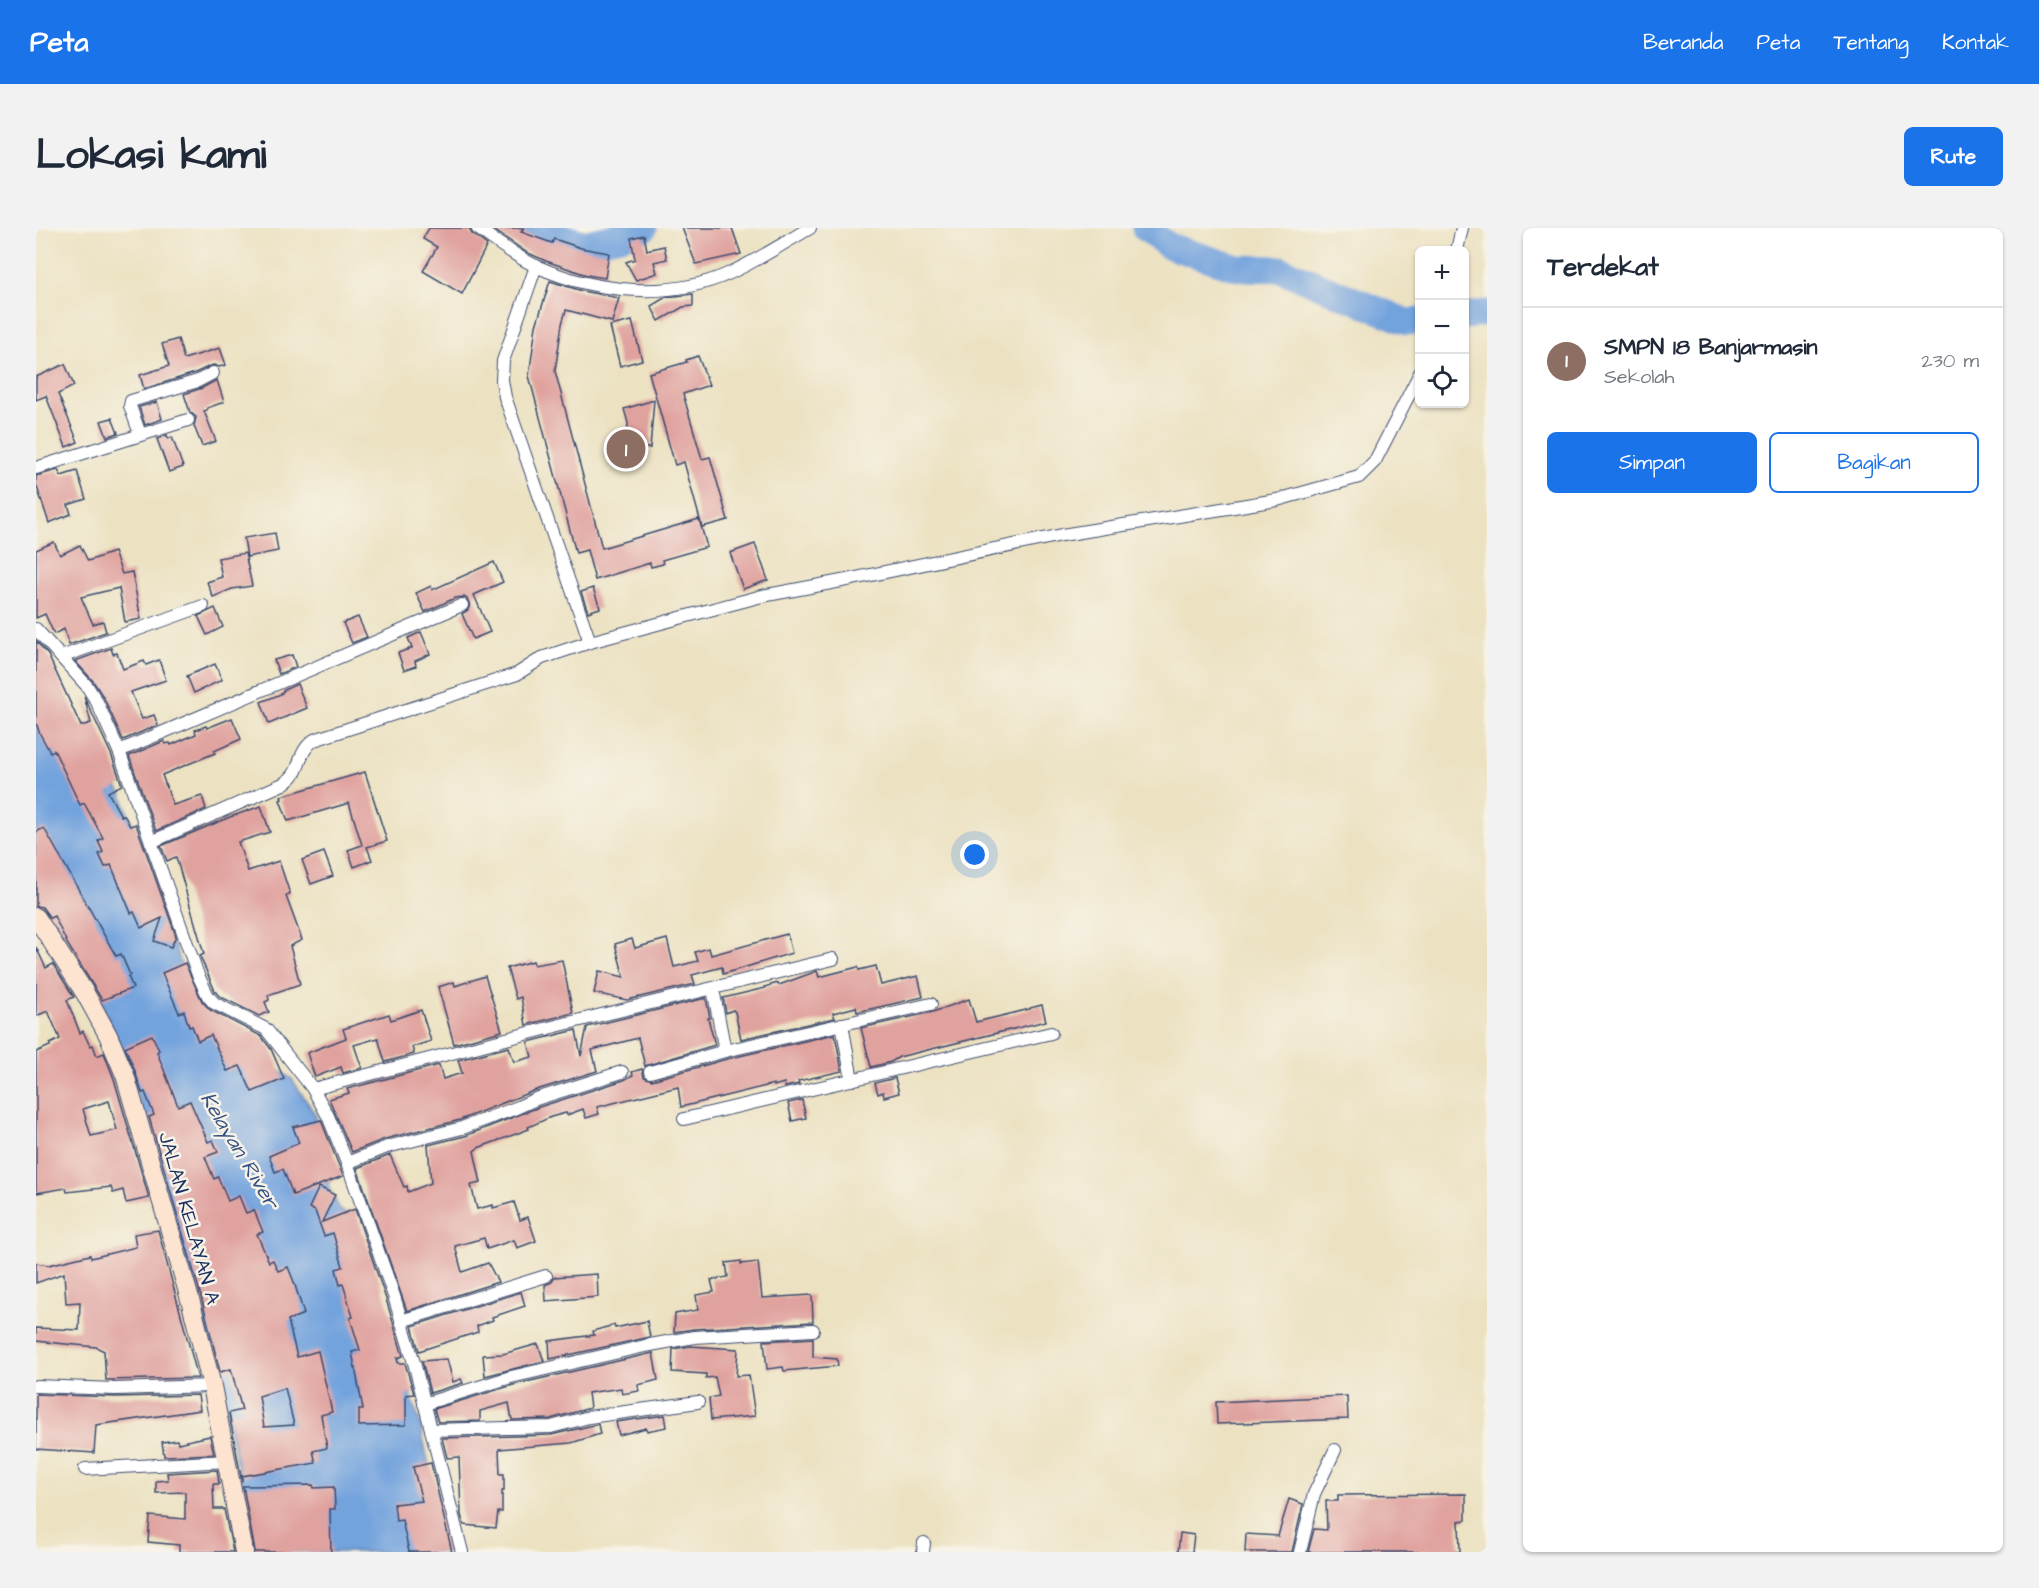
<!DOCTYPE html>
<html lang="id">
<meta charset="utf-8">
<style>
body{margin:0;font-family:"Architects Daughter",sans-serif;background:#f2f2f3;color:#1f2937}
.controls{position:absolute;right:18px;top:18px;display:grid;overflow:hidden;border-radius:9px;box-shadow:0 2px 4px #0004}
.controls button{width:54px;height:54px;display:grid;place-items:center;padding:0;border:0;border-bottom:2px solid #e0e1e3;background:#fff;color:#1f2937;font:30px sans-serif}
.you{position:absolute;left:939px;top:627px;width:21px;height:21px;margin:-15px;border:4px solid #fff;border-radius:50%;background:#1a73e8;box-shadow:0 0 0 9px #1a73e833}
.badge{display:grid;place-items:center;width:39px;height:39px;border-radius:50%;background:#1a73e8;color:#fff;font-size:20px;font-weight:700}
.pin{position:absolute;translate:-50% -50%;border:3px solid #fff;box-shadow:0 2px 6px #0006}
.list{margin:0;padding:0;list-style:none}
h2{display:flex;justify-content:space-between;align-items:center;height:78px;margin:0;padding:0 24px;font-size:26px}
h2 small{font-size:20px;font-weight:400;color:#747a83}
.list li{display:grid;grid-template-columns:39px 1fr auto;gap:18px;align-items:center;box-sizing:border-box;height:108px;padding:0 24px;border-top:2px solid #e0e1e3}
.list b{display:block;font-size:22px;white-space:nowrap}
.list p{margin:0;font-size:20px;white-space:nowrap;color:#747a83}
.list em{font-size:20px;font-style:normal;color:#747a83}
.actions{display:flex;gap:12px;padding:18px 24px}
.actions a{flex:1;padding:14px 0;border:2px solid #1a73e8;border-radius:9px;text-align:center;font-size:21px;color:#1a73e8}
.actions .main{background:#1a73e8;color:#fff}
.icon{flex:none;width:33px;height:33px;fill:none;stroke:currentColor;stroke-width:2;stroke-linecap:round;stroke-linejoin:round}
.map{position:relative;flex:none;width:1451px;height:1324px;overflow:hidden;border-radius:9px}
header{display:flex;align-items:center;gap:36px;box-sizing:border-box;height:84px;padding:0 30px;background:#1a73e8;color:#fff}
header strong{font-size:28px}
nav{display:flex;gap:33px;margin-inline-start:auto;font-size:21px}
.intro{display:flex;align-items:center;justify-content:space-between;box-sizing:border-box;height:144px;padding:0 36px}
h1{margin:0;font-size:42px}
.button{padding:15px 27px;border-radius:9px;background:#1a73e8;color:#fff;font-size:21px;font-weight:700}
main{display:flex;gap:36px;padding:0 36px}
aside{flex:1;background:#fff;border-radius:9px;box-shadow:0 2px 4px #0004}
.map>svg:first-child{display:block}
.water{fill:#73a3dd;stroke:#47699e;stroke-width:1.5}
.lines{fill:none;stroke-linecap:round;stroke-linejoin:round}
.river{stroke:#73a3dd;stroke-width:27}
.building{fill:#e0a29f;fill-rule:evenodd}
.street-casing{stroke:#3a4a6d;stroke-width:14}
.secondary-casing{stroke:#3a4a6d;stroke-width:20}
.street{stroke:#fff;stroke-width:12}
.secondary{stroke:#fde4d1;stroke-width:18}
.labels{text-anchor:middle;stroke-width:5;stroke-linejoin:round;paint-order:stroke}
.street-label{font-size:20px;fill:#1b2f5e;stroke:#f7f3e8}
.water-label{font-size:21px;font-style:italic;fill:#355284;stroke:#f7f3e8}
</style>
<header>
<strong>Peta</strong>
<nav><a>Beranda</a><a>Peta</a><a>Tentang</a><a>Kontak</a></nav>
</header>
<div class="intro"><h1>Lokasi kami</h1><a class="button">Rute</a></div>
<main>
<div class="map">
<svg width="1451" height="1324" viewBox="0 0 1451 1324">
<rect width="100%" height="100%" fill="#f7f3e8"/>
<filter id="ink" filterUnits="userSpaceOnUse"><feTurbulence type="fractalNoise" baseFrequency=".0167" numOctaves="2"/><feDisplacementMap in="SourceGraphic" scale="12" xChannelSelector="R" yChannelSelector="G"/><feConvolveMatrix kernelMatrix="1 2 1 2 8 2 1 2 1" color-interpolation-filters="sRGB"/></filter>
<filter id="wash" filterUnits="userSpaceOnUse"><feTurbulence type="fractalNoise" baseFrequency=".008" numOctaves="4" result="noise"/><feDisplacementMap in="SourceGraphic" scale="24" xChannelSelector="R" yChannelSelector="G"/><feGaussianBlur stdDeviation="1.35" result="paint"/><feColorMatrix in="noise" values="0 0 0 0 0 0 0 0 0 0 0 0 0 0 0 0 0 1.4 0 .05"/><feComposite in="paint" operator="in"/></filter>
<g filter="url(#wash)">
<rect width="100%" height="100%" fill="#ece2c2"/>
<path class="water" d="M0,431L86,567L158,774L177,797L256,851L279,886L298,940L292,958L304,982L314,988L384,1195L411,1324H219L194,1202L157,1054L92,837L62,767L0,674Z"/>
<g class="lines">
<g class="river">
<path d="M500,0L549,16L588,7L608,0"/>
<path d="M1109,0L1133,18L1202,40L1244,41L1371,94L1384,93"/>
<path d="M1428,88L1451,85"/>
</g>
</g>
<g id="blocks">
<g class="building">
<path d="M393,0H433L436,6L451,17L426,66L387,43L401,19L387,11Z"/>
<path d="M455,0H488L485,4L516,15L518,11L545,20L573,25L569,50L551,47L510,33L490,24Z"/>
<path d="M646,0H696L705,26L660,36Z"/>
<path d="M608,7L611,22L628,18L631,31L618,34L621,45L600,52L590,34L599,31L595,10Z"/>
<path d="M514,53L546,63L583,70L576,94L530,82L526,96L519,143L566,320L663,291L671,319L626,332L627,336L615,339L614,335L559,352L551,322L540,325L493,148L500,98Z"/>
<path d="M657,66V78L647,79L623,93L615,78L630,69Z"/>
<path d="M596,93L606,132L584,138L574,98Z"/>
<path d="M142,111L148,131L184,120L190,137L183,139L178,137L174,138L159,145L108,161L104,147L133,138L126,116Z"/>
<path d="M662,128L673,157L647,166L666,231L674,229L692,292L666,299L648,234L639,237L613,145L651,134L650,132Z"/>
<path d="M29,136L38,158L22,166L42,214L30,219L10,168L0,172V149Z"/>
<path d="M181,152L188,174L171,180V182L168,183L180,213L166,218L158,198L160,189L154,184L148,166L166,160Z"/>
<path d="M618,172L614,220H607L606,225H590L592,195L588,181Z"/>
<path d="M121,174L126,191L109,197L103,179Z"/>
<path d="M76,190L82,205L71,209L65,193Z"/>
<path d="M131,207L132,211L136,209L147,239L133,244L121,211Z"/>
<path d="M22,242L25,248L41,243L50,271L32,277L35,286L13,295L0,256V248Z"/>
<path d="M239,305L242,323L211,329L208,310Z"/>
<path d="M18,314L24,327L44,317L52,333L78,324L86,346L96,344L105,391L89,394L83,360L45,369L57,396L67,393L70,404L33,417L28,401L18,406L9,386L0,390V322Z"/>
<path d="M719,316L732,352L707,361L694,325Z"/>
<path d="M209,325L216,358L196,361L177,369L171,354L186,349L182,330Z"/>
<path d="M458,334L467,354L438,367L454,404L437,411L426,386L432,382L434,377L431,371L428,369L419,370L389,384L380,365L395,358L396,362Z"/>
<path d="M557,360L564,380L552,384L545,364Z"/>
<path d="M179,380L187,399L171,407L162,388Z"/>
<path d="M322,389L331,409L316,415L307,395Z"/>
<path d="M385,404L394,426L379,433L380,438L368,442L362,425L376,420L372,410Z"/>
<path d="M0,413L12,427L45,498L55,495L48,468L75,526L86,557L72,564L85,588L88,587L94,598L100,596L140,708L135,719L118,713L126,690L105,700L98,684L95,685L75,637L69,639L63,626L67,624L62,613L67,610L48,575L44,577L18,522L14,524L4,506L0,495Z"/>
<path d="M75,420L77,426L81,425L87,441L108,433L110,437L123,432L130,452L95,464L106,491L118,487L122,497L87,512L68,470L57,453L39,433Z"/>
<path d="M256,427L260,439L243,446L238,432Z"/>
<path d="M179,436L186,452L158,465L151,448Z"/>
<path d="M261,456L271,480L233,496L225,474L245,466L248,462Z"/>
<path d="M196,490L205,511L178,523L179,525L126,547L137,577L166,568L170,581L120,603L93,528L128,513L129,516L134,515L135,517L160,506L159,502L170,498L171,500Z"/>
<path d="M329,544L351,613L331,619L336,632L318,639L312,622L326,617L313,575L252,593L244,572L246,571L245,568Z"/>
<path d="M225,578L234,604L202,614L212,643L243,633L254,666L250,668L266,712L254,718L264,756L232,767L233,772L229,774L233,784L223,788L183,768L179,763L164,728L168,726L140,629L131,633L125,618L194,589Z"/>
<path d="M8,600L80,728L85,726L94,747L92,748L97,760L66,772L32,717L18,688L14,690L6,679L0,678V604Z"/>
<path d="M288,624L297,648L275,656L266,632Z"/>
<path d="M751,706L756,725L687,746L686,739L656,747L659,756L591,772L558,765L563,743L588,749L579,716L596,711L599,720L631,711L638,739L662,733L659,724L673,720L675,727Z"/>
<path d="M0,719L10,740L17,736L38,769L31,772L44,805L47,803L54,818L57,817L61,828L68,825L78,851L113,970L90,975L87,962L77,965L75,959L31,964L30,960L0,965V824L14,818V816L24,811L12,783L0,788ZM73,873L81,902L55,908L47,881Z"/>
<path d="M526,732L537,785L490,797L485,769L480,771L471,740L497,733L498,737Z"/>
<path d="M149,735L166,773L174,782L225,808L235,821L248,851L216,864L204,838L191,843L175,807L162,813L156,798L153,799L148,783L143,785L126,745Z"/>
<path d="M840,738L845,757L882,748L887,769L821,784L820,779L797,785L799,790L705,811L699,784L697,782L690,785L687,770L729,760L728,759L742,755L743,757L781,743L783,749L822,739L823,742Z"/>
<path d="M449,748L466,803L418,816L402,759L418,754L419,758Z"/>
<path d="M670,770L674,790H672L679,817L609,838L602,810L556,822L561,843L497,863L424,892L349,911L316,924L293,871L313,865L311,861L403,837L407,851L426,845L422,832L473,819L478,834L496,829L492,814L540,802L545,828L551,799Z"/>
<path d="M933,771L940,794L994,781V780L1006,777L1010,793L863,829L855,834L835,839L825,800L897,784Z"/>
<path d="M385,782L395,813L376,819L378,826L349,834L342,810L318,817L326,840L307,845L305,839L279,849L271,825L310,810L307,801L353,786L355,792Z"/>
<path d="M799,806L806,843L762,853L763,856L749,859L748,855L738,858V856L645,879L642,859L561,879L563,886L550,890L547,881L531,887L530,885L515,889L492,899L493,901L442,920L438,923L445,955L435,957L441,981L457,977V980L478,974L484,992L492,989L500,1013L481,1020L478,1012L451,1021L448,1010L419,1018L426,1044L452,1035L462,1054L371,1083L321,940L354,927L368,959L371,958L372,964L395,955L392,917L429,908L503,879L588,852L597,847L596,844L606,841L608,849L616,852L691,831Z"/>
<path d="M116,807L123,822L121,824L142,878L154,873L172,914L177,912L182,924L169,929L178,951L182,949L192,973L203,968L210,985L218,982L227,1004L221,1006L233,1034L237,1032L242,1043L252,1039L258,1054L268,1086L252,1092L261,1129L282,1123L296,1184L285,1187L291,1220L277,1223L280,1235L206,1248V1254L193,1185L206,1182L195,1141L184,1144L166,1072L113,889L118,887L109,864L106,865L99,843L89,819ZM249,1160L258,1197L228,1199L223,1168Z"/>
<path d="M859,850L863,865L848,869L847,864L842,866L839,855Z"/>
<path d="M766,872L770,890L756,893L752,875Z"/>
<path d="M285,892L307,948L257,967L247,941L239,944L233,928L263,915L257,899Z"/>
<path d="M283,959L299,967L286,994L319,981L350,1071L367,1128L361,1130L362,1135H369L378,1166L370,1167V1197L323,1198V1181H327L316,1124L324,1122L314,1090L317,1089L307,1056L304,1057L300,1041L307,1039L297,1005L288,1008L279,983L273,980Z"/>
<path d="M122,1002L162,1150L70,1152L68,1123L60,1119L0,1113V1100L43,1102L44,1074L30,1075L28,1045L0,1055V1035L13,1037L54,1027L55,1030L100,1019L98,1006Z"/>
<path d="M705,1033V1036L722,1034L726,1070L776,1067L777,1094L658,1101L638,1104L639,1086L662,1082L660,1067L678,1064L675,1052L692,1049L690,1035Z"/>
<path d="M561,1046L562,1069L510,1073L509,1057L516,1054L518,1049Z"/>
<path d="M485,1064L489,1078L456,1089L457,1092L441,1098L442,1104L383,1123L376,1098Z"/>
<path d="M611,1093L614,1109L514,1131L513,1113L558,1107L557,1103L578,1097L579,1100Z"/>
<path d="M777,1110V1129L801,1131L802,1138L748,1143L747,1139L731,1141L728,1113Z"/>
<path d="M502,1116L508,1133L449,1148L447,1127L467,1126Z"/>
<path d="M654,1118L702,1121L700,1148L713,1147L719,1188L675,1192L673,1170L683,1168L679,1149L670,1150V1146L636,1144L637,1121Z"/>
<path d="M617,1125L622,1152L602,1157L603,1163L586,1166L585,1160L552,1165L554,1180L514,1191L476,1192L473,1175L444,1183V1193L402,1194L398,1181L477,1157Z"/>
<path d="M411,1131L417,1154L425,1151L427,1155L394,1165L386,1133Z"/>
<path d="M0,1166L79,1169L162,1167L164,1182L60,1197L58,1225L0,1221Z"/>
<path d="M1311,1168L1312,1191L1181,1196L1180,1174Z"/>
<path d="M629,1187L631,1199L611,1203L610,1200L583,1207L580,1194Z"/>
<path d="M562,1196L564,1206L535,1215L463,1221L464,1246H468V1263H466V1284H462L460,1300L428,1297L425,1287L423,1229L411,1230L406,1210L515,1207Z"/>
<path d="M174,1208L178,1226L128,1228L126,1214L141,1212L142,1215Z"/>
<path d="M395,1235L416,1324H373L366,1292L360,1293L358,1276L386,1273L377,1239Z"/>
<path d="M181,1242L183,1256H177L178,1281H188L197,1324H143V1317L112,1314L114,1288L149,1291V1264L120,1265V1253L132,1252L131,1245Z"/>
<path d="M277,1257L278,1260L298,1259L299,1281H294L295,1324H219L207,1258Z"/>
<path d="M1430,1266V1292L1423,1293L1424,1324H1272L1278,1301L1291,1302L1290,1273H1302V1267Z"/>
<path d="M1253,1271L1267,1276L1256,1324H1209L1210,1306L1242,1308Z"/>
<path d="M1144,1305L1158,1307L1156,1324H1142Z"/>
</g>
</g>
</g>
<g filter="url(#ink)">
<use href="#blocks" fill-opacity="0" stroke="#3a4a6d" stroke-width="1.5"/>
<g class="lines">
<defs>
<g id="street">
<path d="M441,0C460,13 481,30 502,39C561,65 635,72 694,45C722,32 748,15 774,0"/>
<path d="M1421,22L1426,0"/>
<path d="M500,38L467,133L466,152L469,169L554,414"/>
<path d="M104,206L94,178L95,173L162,153L177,145"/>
<path d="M0,240L152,192"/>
<path d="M0,401L51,458L61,474L83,523L162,747L172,768L178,775L230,801L277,861L292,888L311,935L358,1068L379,1138L426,1324"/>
<path d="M25,429L167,378"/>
<path d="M83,523L426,377"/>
<path d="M115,614L247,556C269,543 258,527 278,512L481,446L506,430L554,414L726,368L811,352L1026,307L1241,272L1323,249L1339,233L1384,145"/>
<path d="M677,761L689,823"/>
<path d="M806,796L816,852"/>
<path d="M614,844L689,823L895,776"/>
<path d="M277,861L524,797L797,731"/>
<path d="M648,891L1015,805"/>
<path d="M311,935L351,919L426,900L480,880L500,871L586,844"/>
<path d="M365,1093L510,1048"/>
<path d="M0,1158L79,1161L176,1158"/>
<path d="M388,1176L475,1149L609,1118L658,1109L777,1102"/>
<path d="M395,1202L515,1199L553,1189L662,1174"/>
<path d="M49,1241L191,1233"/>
<path d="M887,1324L888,1315"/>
<path d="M1264,1324L1278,1266L1299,1222"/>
</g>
<path id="secondary" d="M0,689L49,765L72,807L89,847L155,1075L176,1158L208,1324"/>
</defs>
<use href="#street" class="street-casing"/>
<use href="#secondary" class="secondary-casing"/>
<use href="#street" class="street"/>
<use href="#secondary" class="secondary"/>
</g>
</g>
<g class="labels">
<g class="street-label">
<text transform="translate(154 990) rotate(74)" y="7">JALAN KELAYAN A</text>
</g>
<g class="water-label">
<text transform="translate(204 922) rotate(59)" y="7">Kelayan River</text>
</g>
</g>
</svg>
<div class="controls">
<button>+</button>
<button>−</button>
<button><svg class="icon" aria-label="locate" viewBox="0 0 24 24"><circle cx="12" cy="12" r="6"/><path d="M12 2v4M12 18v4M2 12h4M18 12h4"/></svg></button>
</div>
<div class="you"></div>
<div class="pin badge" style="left:590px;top:221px;background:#8d6e63">1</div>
</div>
<aside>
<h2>Terdekat<small></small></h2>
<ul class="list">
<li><span class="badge" style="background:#8d6e63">1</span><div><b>SMPN 18 Banjarmasin</b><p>Sekolah</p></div><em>230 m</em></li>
</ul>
<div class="actions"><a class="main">Simpan</a><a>Bagikan</a></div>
</aside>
</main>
